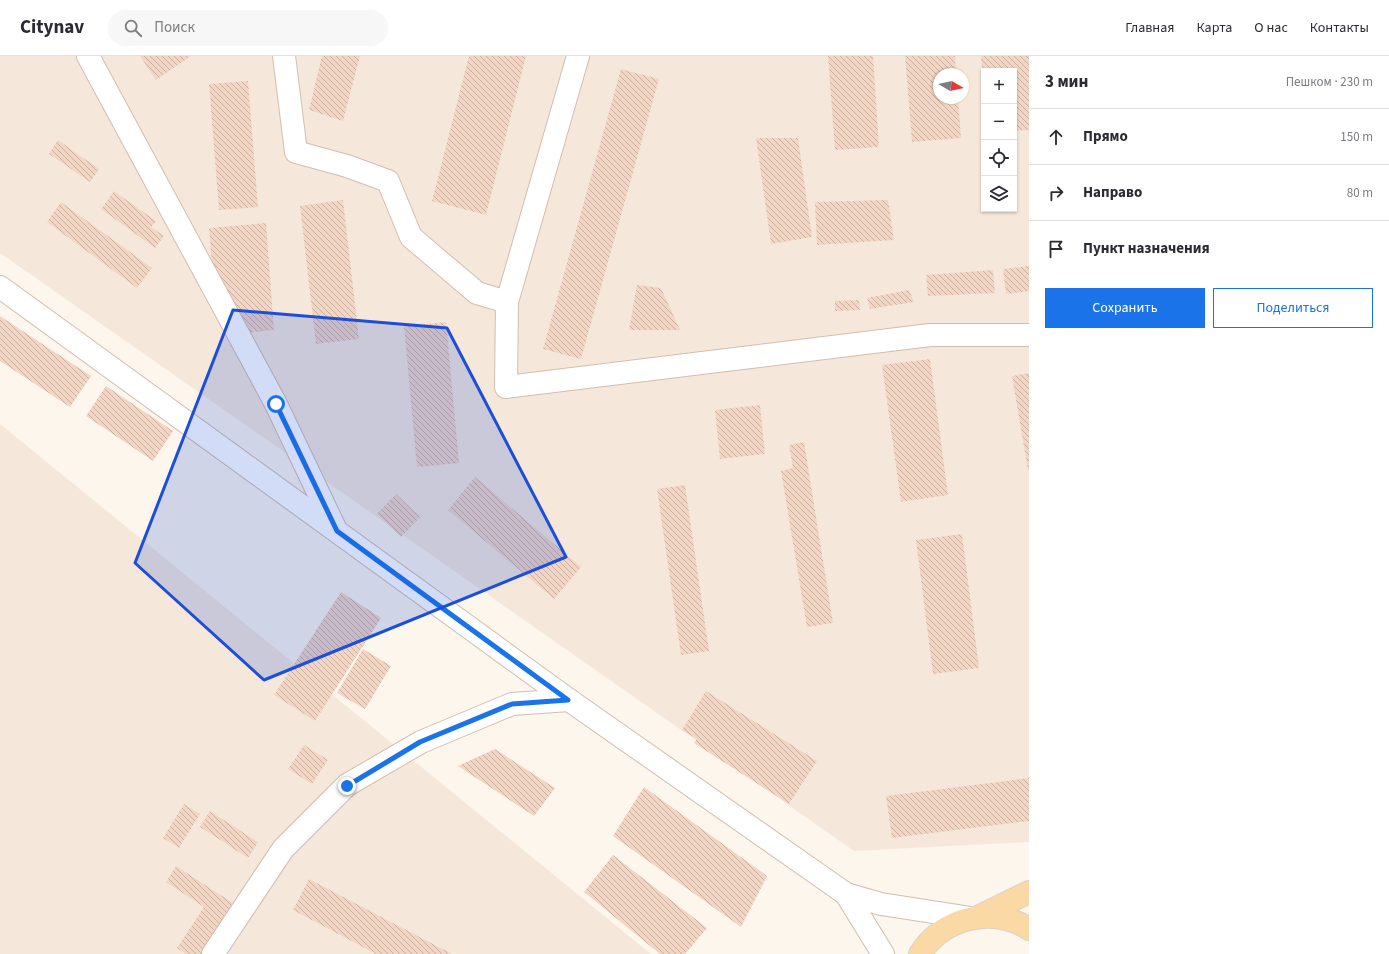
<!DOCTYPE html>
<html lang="ru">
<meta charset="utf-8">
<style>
body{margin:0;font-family:"Source Sans 3",sans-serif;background:#f7f7f7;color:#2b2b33}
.controls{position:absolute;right:12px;top:12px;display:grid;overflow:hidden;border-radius:0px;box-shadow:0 1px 3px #0004}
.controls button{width:36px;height:36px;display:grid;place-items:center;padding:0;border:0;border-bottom:1px solid #e1e1e2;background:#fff;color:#2b2b33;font:20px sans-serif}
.compass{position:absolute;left:933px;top:12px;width:36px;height:36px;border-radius:50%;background:#fff;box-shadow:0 1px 3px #0004;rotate:99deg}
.stop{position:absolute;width:12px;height:12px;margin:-9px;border:3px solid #1a73e8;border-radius:50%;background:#fff}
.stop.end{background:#1a73e8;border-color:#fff;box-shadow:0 1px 4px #0008}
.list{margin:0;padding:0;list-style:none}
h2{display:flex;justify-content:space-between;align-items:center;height:52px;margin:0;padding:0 16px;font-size:17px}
h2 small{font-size:13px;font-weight:400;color:#7c7c81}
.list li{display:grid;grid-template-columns:26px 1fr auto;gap:12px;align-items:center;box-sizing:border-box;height:56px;padding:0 16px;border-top:1px solid #e1e1e2}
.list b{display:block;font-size:15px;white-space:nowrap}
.list em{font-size:13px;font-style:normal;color:#7c7c81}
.actions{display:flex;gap:8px;padding:12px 16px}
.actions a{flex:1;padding:9px 0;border:1px solid #1a73e8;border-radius:0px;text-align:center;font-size:14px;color:#1a73e8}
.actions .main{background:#1a73e8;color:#fff}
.icon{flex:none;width:22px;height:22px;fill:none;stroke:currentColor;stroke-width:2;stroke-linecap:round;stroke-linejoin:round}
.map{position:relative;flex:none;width:1029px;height:898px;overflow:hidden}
header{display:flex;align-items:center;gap:24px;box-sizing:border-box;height:56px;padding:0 20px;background:#fff;border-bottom:1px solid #e1e1e2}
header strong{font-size:19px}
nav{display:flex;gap:22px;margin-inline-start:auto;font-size:14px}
.search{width:280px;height:36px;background:#f7f7f7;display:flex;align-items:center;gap:10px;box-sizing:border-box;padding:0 14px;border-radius:22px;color:#7c7c81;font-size:15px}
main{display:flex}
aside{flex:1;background:#fff}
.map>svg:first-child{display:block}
.residential{fill:#f5e8da;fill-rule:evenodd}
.building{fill:url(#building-back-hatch)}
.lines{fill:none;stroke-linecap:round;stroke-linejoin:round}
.minor-casing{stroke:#d1beb0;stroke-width:24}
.major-casing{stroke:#dad1cd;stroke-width:24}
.minor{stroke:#fff;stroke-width:22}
.major{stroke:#fbd9a5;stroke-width:22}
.route{stroke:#1a73e8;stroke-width:5}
.marked{fill:#1d4ed8;fill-opacity:0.2;stroke:#1d4ed8;stroke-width:3;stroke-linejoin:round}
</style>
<header>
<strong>Citynav</strong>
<div class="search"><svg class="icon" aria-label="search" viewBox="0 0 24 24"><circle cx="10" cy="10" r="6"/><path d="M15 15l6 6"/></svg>Поиск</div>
<nav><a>Главная</a><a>Карта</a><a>О нас</a><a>Контакты</a></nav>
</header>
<main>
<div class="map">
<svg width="1029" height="898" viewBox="0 0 1029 898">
<defs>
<pattern id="building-back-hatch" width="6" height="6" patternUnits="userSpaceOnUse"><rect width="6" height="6" fill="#f3d5c3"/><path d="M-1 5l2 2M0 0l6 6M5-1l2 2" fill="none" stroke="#cab0a1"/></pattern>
</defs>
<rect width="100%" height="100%" fill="#fdf6ec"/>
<g class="residential">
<path d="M0,0H1029V786L854,795L0,197ZM984,15H1014V153H984ZM939,18H963V42H939Z"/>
<path d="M0,368L651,898H0Z"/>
</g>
<g class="building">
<path d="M140,0H191L156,24Z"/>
<path d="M322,0H360L343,65L309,54Z"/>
<path d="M469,0H526L486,159L432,145Z"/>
<path d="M828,0H873L879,91L835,94Z"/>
<path d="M905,0H955L956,18H939V42H958L961,82L912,86Z"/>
<path d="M981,0H1029V74L1014,75V15H984L983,26Z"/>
<path d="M621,13L659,23L581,303L543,293Z"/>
<path d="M248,25L258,151L219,154L209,28Z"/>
<path d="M756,82H798L812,181L771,188Z"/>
<path d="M58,84L99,113L90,126L49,98Z"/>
<path d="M114,135L156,165L151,171L164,180L155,192L101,153Z"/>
<path d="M343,144L359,283L316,288L300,150Z"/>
<path d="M888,144L894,184L817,189L815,146Z"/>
<path d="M61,146L152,212L137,232L47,166Z"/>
<path d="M266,167L274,274L245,277L212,209L209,172Z"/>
<path d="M1029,210V235L1006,238L1003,213Z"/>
<path d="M993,214L995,237L928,240L926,219Z"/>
<path d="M637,229L661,232L680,274H629Z"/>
<path d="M909,234L914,246L870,253L867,242Z"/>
<path d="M859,244L860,254L835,255V245Z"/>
<path d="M0,260L91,320L70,351L0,305Z"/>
<path d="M446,266L459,407L417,411L404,270Z"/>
<path d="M930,303L948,439L901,446L882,309Z"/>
<path d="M1029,317V414H1028L1012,320Z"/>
<path d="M106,330L173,375L153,405L86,360Z"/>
<path d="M760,349L765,398L720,403L715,354Z"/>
<path d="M804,386L833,567L807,571L781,415L793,412L789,389Z"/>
<path d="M475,421L581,511L554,543L448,454Z"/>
<path d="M685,429L709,595L681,599L657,433Z"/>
<path d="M396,438L420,461L401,481L377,458Z"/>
<path d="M962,478L979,612L933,618L916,484Z"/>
<path d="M341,536L381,562L315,665L274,639Z"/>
<path d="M363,593L391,610L365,653L337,637Z"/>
<path d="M706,635L817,705L789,748L694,687L697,683L682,674Z"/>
<path d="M304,689L328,704L312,728L288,713Z"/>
<path d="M495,693L555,732L534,760L458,710Z"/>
<path d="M1029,722V765L892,782L886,740Z"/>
<path d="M644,731L767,820L741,871L613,780Z"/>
<path d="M184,748L200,758L179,792L163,782Z"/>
<path d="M210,755L258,786L248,802L200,771Z"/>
<path d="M613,799L707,872L685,898H660L584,836Z"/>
<path d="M176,810L239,851L208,898H186L177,892L204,851L166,826Z"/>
<path d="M309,823L452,898H376L293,854Z"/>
</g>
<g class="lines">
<defs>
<g id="minor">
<path d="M88,0L276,348L335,472"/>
<path d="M284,0L296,96L347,110L388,125L411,181L477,237L507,246"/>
<path d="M578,0L507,246L506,331L930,279H1029"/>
<path d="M0,231L569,644L846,838L881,848L971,862"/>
<path d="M846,838L883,898"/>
<path d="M213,898L283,793L347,729L421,686L512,648L569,644"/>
</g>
<g id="major">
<path d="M980,860L1029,836"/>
<path d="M920,898C942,862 993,849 1029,873"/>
</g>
</defs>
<use href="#minor" class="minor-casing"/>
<use href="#major" class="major-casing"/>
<use href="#minor" class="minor"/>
<use href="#major" class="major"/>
</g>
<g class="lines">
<path class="route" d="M276,348L337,475L568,644L512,648L420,686L347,730"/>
</g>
<path class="marked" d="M233,254L447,272L566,501L264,624L135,507Z"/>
</svg>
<div class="controls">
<button>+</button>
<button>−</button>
<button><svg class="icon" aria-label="locate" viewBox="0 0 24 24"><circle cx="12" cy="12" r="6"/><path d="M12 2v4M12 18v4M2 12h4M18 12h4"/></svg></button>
<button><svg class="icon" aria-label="layers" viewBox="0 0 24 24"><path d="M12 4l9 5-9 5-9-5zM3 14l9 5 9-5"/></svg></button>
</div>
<svg class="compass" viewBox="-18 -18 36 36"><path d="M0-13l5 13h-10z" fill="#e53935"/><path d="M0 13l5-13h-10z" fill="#7c7c81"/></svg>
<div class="stop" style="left:276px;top:348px"></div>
<div class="stop end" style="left:347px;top:730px"></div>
</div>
<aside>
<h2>3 мин<small>Пешком · 230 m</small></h2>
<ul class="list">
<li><svg class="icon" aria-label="ahead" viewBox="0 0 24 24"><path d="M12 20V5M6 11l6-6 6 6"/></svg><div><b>Прямо</b></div><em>150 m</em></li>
<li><svg class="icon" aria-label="right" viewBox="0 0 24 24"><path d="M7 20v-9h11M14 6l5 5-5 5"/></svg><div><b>Направо</b></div><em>80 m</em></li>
<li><svg class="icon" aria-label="arrive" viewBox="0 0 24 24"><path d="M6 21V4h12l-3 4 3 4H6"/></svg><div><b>Пункт назначения</b></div></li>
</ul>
<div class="actions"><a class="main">Сохранить</a><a>Поделиться</a></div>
</aside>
</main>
